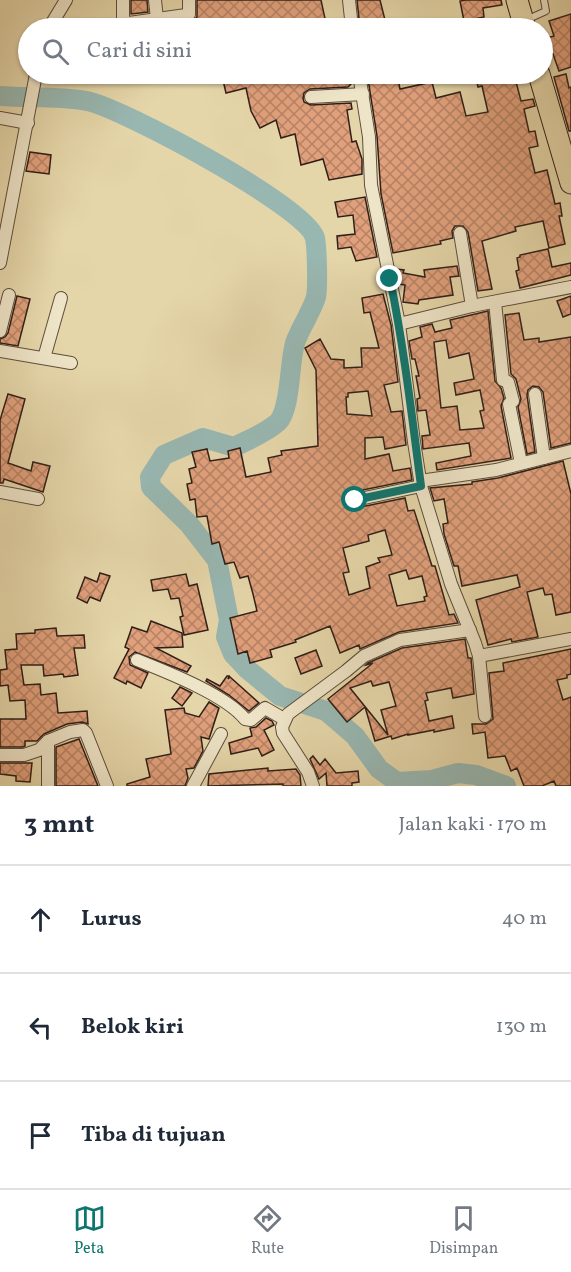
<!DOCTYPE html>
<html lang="id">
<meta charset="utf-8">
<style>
body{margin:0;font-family:Vollkorn,serif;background:#f6f6f7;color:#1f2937}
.stop{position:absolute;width:18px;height:18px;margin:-14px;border:4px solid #0f766e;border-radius:50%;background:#fff}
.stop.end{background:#0f766e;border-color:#fff;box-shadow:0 2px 6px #0008}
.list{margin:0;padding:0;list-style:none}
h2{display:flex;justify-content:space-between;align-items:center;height:78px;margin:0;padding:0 24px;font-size:26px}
h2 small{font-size:20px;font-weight:400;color:#747a83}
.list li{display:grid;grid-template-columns:39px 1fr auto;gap:18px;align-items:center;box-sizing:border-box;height:108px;padding:0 24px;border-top:2px solid #e0e1e3}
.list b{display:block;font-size:22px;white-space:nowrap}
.list em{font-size:20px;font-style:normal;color:#747a83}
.icon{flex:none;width:33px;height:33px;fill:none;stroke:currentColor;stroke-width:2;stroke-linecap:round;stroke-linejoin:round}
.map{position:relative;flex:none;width:571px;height:786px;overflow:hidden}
.search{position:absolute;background:#fff;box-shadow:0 2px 4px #0004;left:18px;right:18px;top:18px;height:66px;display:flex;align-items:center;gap:15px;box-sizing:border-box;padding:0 21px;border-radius:33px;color:#747a83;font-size:22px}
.sheet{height:402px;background:#fff}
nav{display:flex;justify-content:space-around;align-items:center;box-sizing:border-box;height:84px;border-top:2px solid #e0e1e3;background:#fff;font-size:16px;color:#747a83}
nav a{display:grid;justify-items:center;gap:3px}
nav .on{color:#0f766e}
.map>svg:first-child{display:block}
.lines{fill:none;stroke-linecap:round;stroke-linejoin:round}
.river{stroke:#98b7b1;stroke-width:20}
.building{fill:url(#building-cross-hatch);stroke:#301f18;stroke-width:1.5;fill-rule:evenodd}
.lane-casing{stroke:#5d4d3c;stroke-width:8}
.street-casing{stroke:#5d4d3c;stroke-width:14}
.highway-casing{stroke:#301f18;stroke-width:23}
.lane{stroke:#eee4c7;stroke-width:6}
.street{stroke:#eee4c7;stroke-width:12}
.highway{stroke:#e5d6a9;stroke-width:21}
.route{stroke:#0f766e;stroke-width:8}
</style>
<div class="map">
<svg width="571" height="786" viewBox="0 0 571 786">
<defs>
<pattern id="building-cross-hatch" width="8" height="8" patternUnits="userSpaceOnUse" patternTransform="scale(1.5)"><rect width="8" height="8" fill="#e0a07b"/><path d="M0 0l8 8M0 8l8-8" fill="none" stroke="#b68264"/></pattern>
</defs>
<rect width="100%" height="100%" fill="#e5d6a9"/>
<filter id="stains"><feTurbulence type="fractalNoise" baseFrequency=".00333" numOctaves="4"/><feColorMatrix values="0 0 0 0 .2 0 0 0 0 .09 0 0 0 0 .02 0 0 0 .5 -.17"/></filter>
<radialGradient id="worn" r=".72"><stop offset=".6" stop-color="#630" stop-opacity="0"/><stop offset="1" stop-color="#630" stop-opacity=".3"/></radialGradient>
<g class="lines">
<path class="river" d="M0,96C28,98 60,96 87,101C122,108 307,207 315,238C317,249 318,286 316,297C312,311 300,328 295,343C289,363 291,409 278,422C266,433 248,440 234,447L203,438L164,455L150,477L151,487L189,524L217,560L229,620L226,637L233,654L247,669L280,696L326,711L355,736L379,769L397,782L432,780L458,773L476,775L506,786"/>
</g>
<g class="building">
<path d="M131,0H147L148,12L131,14Z"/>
<path d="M197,0H321L327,28H149L192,22L197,17Z"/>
<path d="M357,0H380L387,28H372L371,27L360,28Z"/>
<path d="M466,0H501L502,5L483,8L484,17L464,21L460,1Z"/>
<path d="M571,14V67L559,71L553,54L543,57V39L554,36L549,21Z"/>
<path d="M232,74H240L241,77L251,74H349L351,84L348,87L310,89L304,93L303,98L304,102L311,105L351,103L352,109L347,110L352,142L356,141L362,159V174L329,180L323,159L301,165L295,134L281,138L276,120L260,128L251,111L246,88L226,93L222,76Z"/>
<path d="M397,74L400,89L432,82L436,98L460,92L466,116L488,112L482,86L478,87L475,74H514L521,101L533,99L535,106L524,109L529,132L535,131L538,146L529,148L535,173L547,170L555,204L560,203L562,216H559L565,244L549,248L543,221L515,227L516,231L482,241L492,289L478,291L468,232L463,226H455L452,231L453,238L440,241L441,244L393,253L381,194L377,136L368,79Z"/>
<path d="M566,74L569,88L571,87V131H569L554,77Z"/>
<path d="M30,152L51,155L49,174L26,171Z"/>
<path d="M365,197L377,257L356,261L351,247L338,249L337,236L355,234L353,215L338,217L335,202Z"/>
<path d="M548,249L552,267L571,263V275L520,288L516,271L519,270L517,258L520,257V255Z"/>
<path d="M457,266L459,276L450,277L453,295L419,300L418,304L403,302L405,285L399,284L396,269L404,270L403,273L425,277L424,270Z"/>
<path d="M383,294L391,325L398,382L384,385L391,412L402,411L406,445L385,449L383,437L365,438V459L389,454L393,471L410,468L412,480L353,492L347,497V502L349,506L356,508L405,498L408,511L414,510L432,566H435L449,615L454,614L458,623L399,632L360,649L359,645L340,653L330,626L295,640L296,642L270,650L272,657L250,663L247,651L238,654L230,618L257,611L253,594L248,576L240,578L234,562L225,564L219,542L212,544L207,516L197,517L195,499L190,500L187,484L192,483L189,469L196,467L192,452L207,449L210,461L229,458L228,451L240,448L246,477L271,472L268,458L282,455L281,451L318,446L316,370L305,348L320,339L331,359L344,360V368L362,367L361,348H379L370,312L364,313L362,298ZM368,391L372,416L347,414L346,397H348V393ZM385,530L392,555L378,558L380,562L366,567L370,588L349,595L343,573L349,572L343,548L369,541L368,535ZM406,570L409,579L422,576L427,596L424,597L425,601L397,606L389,575Z"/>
<path d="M17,296L30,299L18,346L0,343V339L5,337L8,333Z"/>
<path d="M571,296V314L563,317L557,301Z"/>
<path d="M488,311L495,381L501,388L504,398L501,406L511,458L437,470L436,463L471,456L469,443L423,449L422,436L430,435L426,410L418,411L417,399L420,398L416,376H419L415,359H412L409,341L422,337L420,327L432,324L435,332L452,328L450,320ZM446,340L449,358L469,353L474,379L454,383L456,395L480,390L484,410L480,411L484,428L460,430L457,406L441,408L434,342Z"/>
<path d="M519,313L524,340L539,338V342L571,337V443L551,448L543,392L539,387L533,386L528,390L527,395L535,452L527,454L518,407L521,399L516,379L511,374L505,315Z"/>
<path d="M8,394L25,399L8,463L31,471L33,462L50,466L43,492L4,479L3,483H0V420Z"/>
<path d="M563,461L571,494V612L556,615L552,594L545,595L543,588L527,592L538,637L512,642L511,639L488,645L476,600L520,587L517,575L462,586L458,566H454L444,534L443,524L448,523L444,499L434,501L430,488L472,484V482L498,478Z"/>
<path d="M100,573L110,576L100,601L90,597L87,603L77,598L85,577L97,582Z"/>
<path d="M186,574L189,586L197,584L208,630L184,635L180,617L183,616L179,598L171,599L168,589L153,591L151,580Z"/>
<path d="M151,621L182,633L183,647L156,648L191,666L187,672L135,652L129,657L130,665L148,673L141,688L127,681L126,684L114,678L129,649L125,647L132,627L147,632Z"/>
<path d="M56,628L57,636L84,635L85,648H74L78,675L64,677L63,674L44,676L43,665H21L24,685L40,684L41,695L56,693L58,713L87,711L88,724L82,722L67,724L44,734L37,741H25V746L23,747H0V719H26L25,700L10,701L8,685L0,686V670L7,669L5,650L17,649L16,634L35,633V630Z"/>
<path d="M465,639L468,658H471L474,694L453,698L451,688L426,693L428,700L425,701L429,721L452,716L454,728L434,732V730L408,735V734L392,739L391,736L375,741L365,707L347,722L328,699L373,663L366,665L368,663L402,648ZM371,681L373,686L389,682L396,706L381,710L388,735L350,688Z"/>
<path d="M571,649V674L567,675V678L557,680L563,700L571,697V786H556L554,781L542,786H524L517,768L511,771L505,756L488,758L485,732L473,734L472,724H486L493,719L489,673L504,671L503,663Z"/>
<path d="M316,650L322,666L301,674L295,658Z"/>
<path d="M227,676H229L228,679L230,677L259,703L249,711L229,695L206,681L207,679L220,686Z"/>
<path d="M180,687L192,693L182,706L172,698Z"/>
<path d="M209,702L219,708L209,739L201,737L203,751L194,768L186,769L188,778L185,786H127V784L150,777L146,759L171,754L165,710L184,708L185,713L199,717Z"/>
<path d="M266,718L272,721L274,725L264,730L274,750L262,756L258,748L231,754L229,743L252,736L250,728L256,727Z"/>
<path d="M79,739L98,786H56V747Z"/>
<path d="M313,756L320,765L325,759L336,773L358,771L359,782L352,783V786H327L326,773L319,779L310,759Z"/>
<path d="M0,763H32L30,782L16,781V776L0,774Z"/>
<path d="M268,768V771L296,769L300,775L301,786H283V784L208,786L209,774Z"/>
</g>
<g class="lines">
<defs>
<path id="lane" d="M526,20L546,11L544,0"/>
<g id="street">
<path d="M123,0V18L125,22L129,23L186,15L189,14V0"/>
<path d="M155,0L157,19"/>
<path d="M349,0L352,28"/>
<path d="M49,28L66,0"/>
<path d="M359,74L369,137L371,185L399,324L414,442L421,486L451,584L475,643L479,656L571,639"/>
<path d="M311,97L363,94"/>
<path d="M0,118L28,123"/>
<path d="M460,233L472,306"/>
<path d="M0,263L36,74"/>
<path d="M495,302L503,380L508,382L513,401L509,404L521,463"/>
<path d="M399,324L472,306L571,287"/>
<path d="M0,331L9,295"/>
<path d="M0,351L71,363"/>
<path d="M44,358L61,298"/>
<path d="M535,394L544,458"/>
<path d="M420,481L496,470L571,451"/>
<path d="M0,492L38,499"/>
<path d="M355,500L421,486"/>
<path d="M479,656L485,716"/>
<path d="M137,660C167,672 226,695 245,719L251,720L265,708L284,719"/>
<path d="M48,741V786"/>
<path d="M0,755H24L39,750L48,741L70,732L83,730L86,733L107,786"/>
<path d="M193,786L221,734"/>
<path d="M313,786L308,772L283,733L282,727L288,714L346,671L364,656L400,640L470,630"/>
</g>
<g id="highway">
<path d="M517,0L525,28"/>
<path d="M539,74L571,183"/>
</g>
</defs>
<use href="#lane" class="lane-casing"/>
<use href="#street" class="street-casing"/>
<use href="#highway" class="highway-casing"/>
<use href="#lane" class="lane"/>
<use href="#street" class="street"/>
<use href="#highway" class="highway"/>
</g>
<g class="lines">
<path class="route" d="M355,500L421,486C412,417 404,347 390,279"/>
</g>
<rect width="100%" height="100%" filter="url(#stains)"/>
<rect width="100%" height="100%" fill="url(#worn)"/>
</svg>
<div class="stop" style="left:355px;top:500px"></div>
<div class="stop end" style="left:390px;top:279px"></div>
<div class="search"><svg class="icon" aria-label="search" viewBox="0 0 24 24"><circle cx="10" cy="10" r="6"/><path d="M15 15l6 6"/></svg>Cari di sini</div>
</div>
<section class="sheet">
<h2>3 mnt<small>Jalan kaki · 170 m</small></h2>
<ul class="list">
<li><svg class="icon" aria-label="ahead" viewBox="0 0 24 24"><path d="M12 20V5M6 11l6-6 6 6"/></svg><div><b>Lurus</b></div><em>40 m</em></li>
<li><svg class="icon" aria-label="left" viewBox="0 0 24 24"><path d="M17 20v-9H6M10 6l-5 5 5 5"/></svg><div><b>Belok kiri</b></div><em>130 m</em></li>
<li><svg class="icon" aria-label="arrive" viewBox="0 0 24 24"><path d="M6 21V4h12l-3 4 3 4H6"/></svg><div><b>Tiba di tujuan</b></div></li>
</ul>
</section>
<nav>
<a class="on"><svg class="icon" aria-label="map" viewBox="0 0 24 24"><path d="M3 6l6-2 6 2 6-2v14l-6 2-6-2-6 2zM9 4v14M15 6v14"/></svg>Peta</a>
<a><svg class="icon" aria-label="directions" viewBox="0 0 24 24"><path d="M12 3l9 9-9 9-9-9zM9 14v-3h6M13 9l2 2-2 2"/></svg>Rute</a>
<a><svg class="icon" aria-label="saved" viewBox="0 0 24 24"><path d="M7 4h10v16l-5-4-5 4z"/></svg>Disimpan</a>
</nav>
